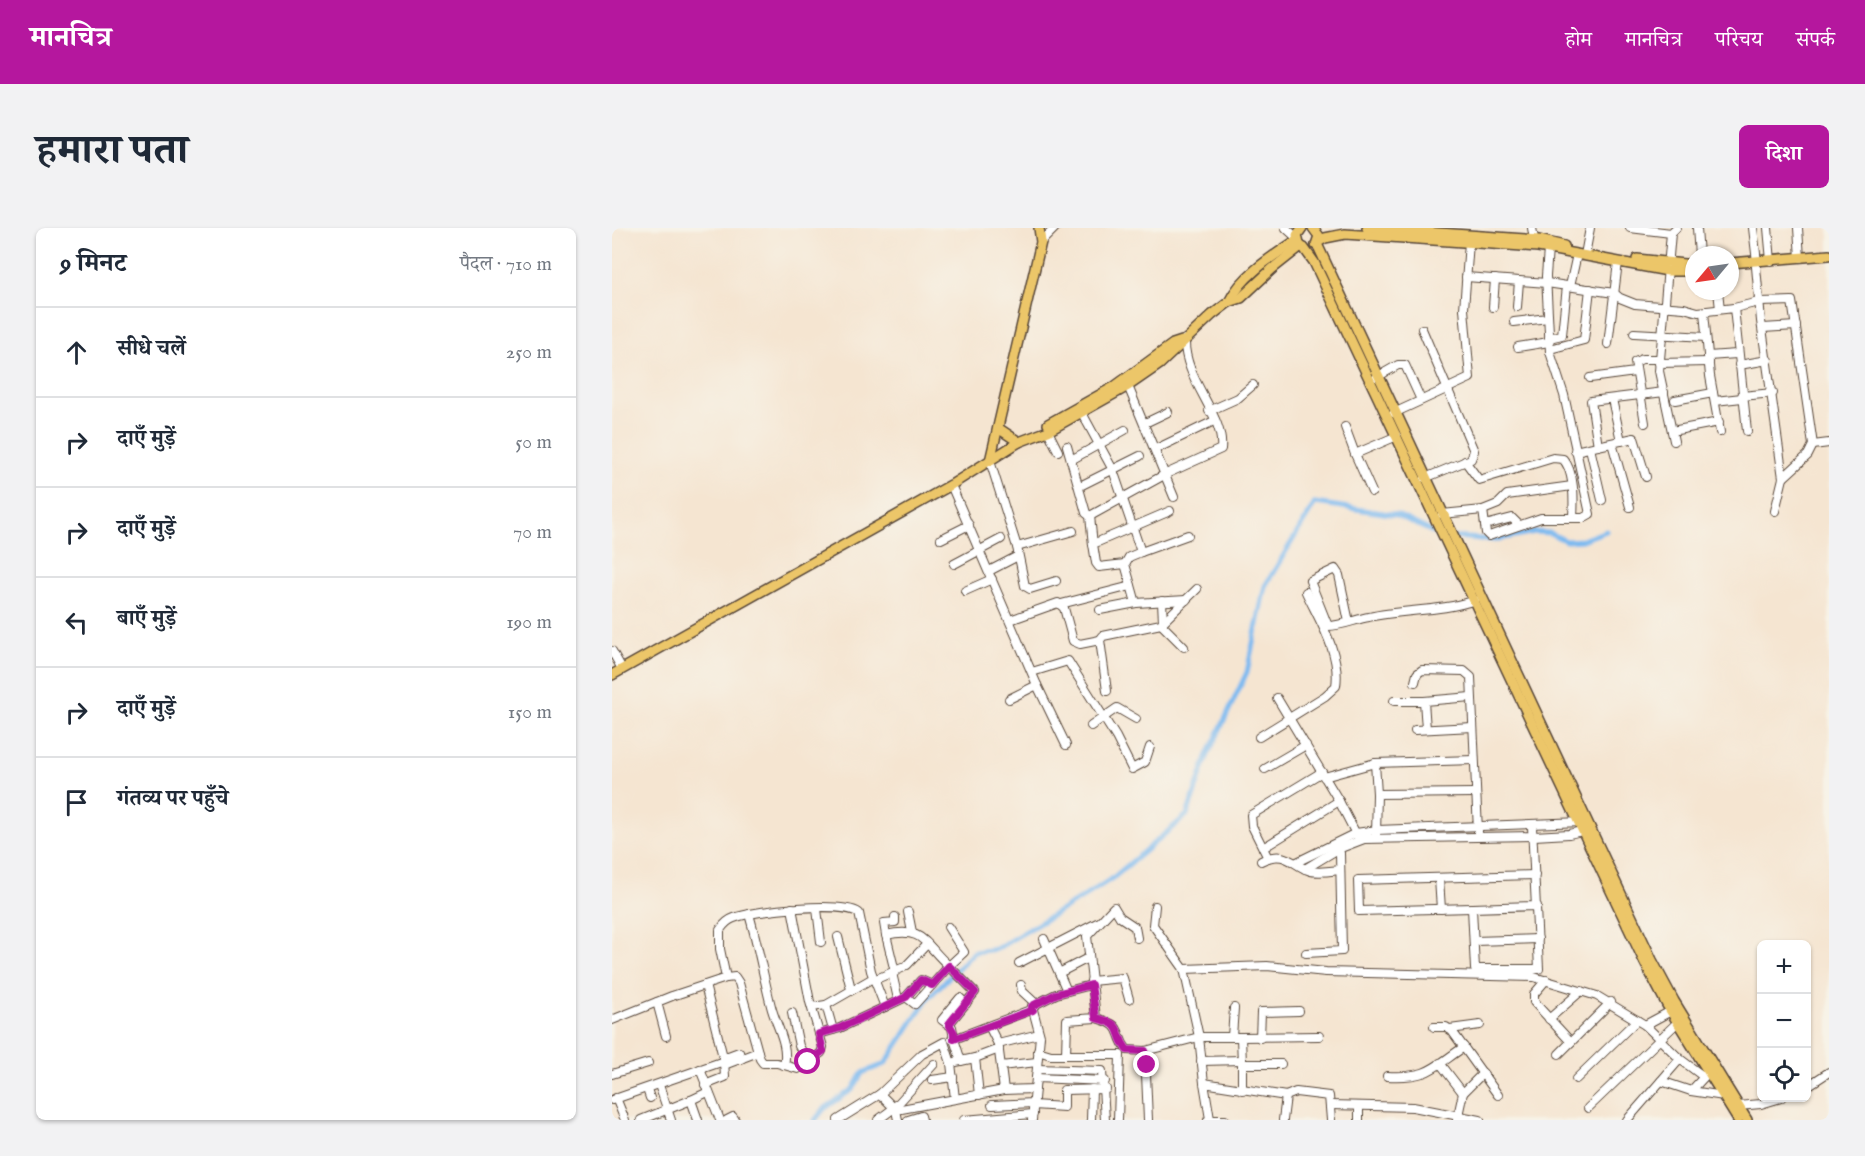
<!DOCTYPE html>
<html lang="hi">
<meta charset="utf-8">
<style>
body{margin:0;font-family:"IM FELL English","Noto Serif Devanagari",serif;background:#f2f2f3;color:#1f2937}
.controls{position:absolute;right:18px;bottom:18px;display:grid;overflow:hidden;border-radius:9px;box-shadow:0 2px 4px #0004}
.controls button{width:54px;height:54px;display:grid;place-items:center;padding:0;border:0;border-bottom:2px solid #e0e1e3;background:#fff;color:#1f2937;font:30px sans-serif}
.compass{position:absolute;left:1073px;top:18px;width:54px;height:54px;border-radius:50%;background:#fff;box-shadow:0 2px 4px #0004;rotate:241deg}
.stop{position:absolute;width:18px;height:18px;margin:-14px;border:4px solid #b5179e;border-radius:50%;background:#fff}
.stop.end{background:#b5179e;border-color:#fff;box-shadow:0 2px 6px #0008}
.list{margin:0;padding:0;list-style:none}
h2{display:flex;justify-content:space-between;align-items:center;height:78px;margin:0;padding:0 24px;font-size:26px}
h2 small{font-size:20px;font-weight:400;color:#747a83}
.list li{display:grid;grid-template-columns:39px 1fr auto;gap:18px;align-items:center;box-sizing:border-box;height:90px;padding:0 24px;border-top:2px solid #e0e1e3}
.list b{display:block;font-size:22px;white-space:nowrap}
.list em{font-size:20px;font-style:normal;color:#747a83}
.icon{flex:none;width:33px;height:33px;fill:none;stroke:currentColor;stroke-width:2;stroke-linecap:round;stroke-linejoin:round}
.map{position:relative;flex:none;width:1217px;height:892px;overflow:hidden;border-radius:9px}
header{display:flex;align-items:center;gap:36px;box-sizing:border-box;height:84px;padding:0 30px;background:#b5179e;color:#fff}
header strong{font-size:28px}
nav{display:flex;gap:33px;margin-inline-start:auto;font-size:21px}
.intro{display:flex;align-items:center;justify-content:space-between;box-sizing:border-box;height:144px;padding:0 36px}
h1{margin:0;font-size:42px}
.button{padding:15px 27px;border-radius:9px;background:#b5179e;color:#fff;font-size:21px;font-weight:700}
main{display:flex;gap:36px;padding:0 36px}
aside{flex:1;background:#fff;border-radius:9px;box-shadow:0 2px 4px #0004}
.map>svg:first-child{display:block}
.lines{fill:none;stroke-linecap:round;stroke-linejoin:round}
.canal{stroke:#7dbaf0;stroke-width:5}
.minor-casing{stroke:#574639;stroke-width:10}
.major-casing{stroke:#574639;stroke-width:12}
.minor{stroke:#fff;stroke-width:8}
.major{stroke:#ecc669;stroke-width:9}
.route{stroke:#b5179e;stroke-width:8}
</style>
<header>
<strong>मानचित्र</strong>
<nav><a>होम</a><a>मानचित्र</a><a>परिचय</a><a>संपर्क</a></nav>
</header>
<div class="intro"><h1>हमारा पता</h1><a class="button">दिशा</a></div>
<main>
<aside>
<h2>9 मिनट<small>पैदल · 710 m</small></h2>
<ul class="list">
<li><svg class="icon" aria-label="ahead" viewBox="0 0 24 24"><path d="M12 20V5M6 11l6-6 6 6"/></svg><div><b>सीधे चलें</b></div><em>250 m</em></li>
<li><svg class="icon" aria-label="right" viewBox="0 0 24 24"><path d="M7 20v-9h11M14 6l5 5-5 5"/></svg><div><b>दाएँ मुड़ें</b></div><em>50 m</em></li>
<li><svg class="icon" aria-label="right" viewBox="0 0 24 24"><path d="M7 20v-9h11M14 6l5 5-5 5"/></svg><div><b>दाएँ मुड़ें</b></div><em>70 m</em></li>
<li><svg class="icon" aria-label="left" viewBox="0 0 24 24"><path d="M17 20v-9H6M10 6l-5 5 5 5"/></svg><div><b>बाएँ मुड़ें</b></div><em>190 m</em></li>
<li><svg class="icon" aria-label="right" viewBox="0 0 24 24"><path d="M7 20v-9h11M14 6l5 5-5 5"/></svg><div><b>दाएँ मुड़ें</b></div><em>150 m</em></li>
<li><svg class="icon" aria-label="arrive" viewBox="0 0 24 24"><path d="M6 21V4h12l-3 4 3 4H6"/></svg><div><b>गंतव्य पर पहुँचे</b></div></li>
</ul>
</aside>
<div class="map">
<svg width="1217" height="892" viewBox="0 0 1217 892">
<rect width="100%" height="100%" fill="#f7f3e8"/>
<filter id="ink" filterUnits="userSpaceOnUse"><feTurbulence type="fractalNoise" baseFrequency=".0167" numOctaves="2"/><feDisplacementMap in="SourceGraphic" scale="12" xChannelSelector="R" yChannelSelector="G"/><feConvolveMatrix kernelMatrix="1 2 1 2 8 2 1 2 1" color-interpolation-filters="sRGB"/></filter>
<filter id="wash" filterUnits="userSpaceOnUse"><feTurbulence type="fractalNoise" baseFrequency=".008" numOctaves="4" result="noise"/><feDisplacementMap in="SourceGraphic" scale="24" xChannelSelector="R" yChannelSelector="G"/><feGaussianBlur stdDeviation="1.35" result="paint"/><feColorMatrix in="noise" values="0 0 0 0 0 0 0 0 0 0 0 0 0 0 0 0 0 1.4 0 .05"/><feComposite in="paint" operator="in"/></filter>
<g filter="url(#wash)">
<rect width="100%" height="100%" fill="#f5e5d1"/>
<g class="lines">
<g class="canal">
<path d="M844,309L882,312L923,304L938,305L954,313L970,312L994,303"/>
<path d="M203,892L212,881L241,861L250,845L273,836L316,770L362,724L384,721L473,668L502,649L575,587L595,529L635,444L653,358L703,275L785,287L829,308"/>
</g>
</g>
</g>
<g filter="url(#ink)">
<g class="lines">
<defs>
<g id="minor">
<path d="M674,0L685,10"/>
<path d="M920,0L922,11"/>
<path d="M1018,0L1059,5L1064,0"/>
<path d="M1085,0L1087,27"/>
<path d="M1141,0L1145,34"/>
<path d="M1156,0L1159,33"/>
<path d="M1186,0L1188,30"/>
<path d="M1059,5L1047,143L1062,213"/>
<path d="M429,14L443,0"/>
<path d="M973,27L978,0"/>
<path d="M1144,39L1149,93L1171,250L1163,283"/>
<path d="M854,49L935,55L1002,65L1008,70L1023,76L1072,80L1086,84L1122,80L1135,203"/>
<path d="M958,58L965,26"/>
<path d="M1106,63L1108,81"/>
<path d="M881,79L883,51"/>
<path d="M905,79L907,53"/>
<path d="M1122,80L1147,74L1180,73L1201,217L1196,227L1171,250"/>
<path d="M1092,84L1098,148L1108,204"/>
<path d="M902,94L936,90"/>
<path d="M1151,100L1184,98"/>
<path d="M810,101L862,223L859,231L813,250"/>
<path d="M1022,105L1094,109"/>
<path d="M937,110L950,107L955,58"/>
<path d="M996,116L1006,34"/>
<path d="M906,119L937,114"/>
<path d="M938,121L972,112L978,61"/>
<path d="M1096,128L1125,126"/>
<path d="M1047,135L1097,134"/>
<path d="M1127,137L1156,132"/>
<path d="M765,149L786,137H793L809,172"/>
<path d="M978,150L1023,144"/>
<path d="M516,158L562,269"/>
<path d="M1130,168L1161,165"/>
<path d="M1000,171L1009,213"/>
<path d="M1063,172L1101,165"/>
<path d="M1103,173L1130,170"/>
<path d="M597,183L626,170L641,157"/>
<path d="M470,185L501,242L529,324L517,329L513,336L524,375L488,382"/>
<path d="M782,185L858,150L852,81L857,14"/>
<path d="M533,195L556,184"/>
<path d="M1033,195L1023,134L1030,131H1047"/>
<path d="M733,199L743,226"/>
<path d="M436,203L446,223"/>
<path d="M1060,203L1107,194"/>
<path d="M1000,215L1018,279"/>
<path d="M1201,217L1217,215"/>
<path d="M455,218L474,285L478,288L481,317"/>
<path d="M986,218L979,173L1052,164"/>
<path d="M978,220L990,272"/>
<path d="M544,221L602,193"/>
<path d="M963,223L1022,210L1034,249"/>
<path d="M459,232L513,202"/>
<path d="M378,233L405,319L413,358L418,361L444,353"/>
<path d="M853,233L867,252L941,230L951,231C963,244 962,272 961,289"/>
<path d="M339,257L425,457L454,517"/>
<path d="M468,258L528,228"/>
<path d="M760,264L743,226L785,208"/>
<path d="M871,282L874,305L877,308L929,290H971L978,286L952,167L938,124L934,48L936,21"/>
<path d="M830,286L871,282L886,276L895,267L960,258"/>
<path d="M478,288L554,246L609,221C613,188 571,151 573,111"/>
<path d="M873,297L900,290L907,297"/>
<path d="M329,311L357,297"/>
<path d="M405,319L461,303"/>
<path d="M529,324L576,307"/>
<path d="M342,336L389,311"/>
<path d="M513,336L487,339L484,335L481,316L558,283"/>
<path d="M377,343L406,328"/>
<path d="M353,363L380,351"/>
<path d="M550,373L551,394"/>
<path d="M524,375L574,372"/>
<path d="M449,376L519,358"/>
<path d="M398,392L446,375L452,380L461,413L468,416L488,412"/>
<path d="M737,394L727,347L723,341L698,353L716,398C730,398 744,391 757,389C792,381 829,384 863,372"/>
<path d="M549,396L585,361"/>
<path d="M0,423L10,441"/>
<path d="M420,444L456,433L504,509L520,541L533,534L538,519"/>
<path d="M803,454L805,446L810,442L852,443L859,449L866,603"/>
<path d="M495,463L488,412L491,408L549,396L572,419"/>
<path d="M665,470L727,573L745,608"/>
<path d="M397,471L425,457"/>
<path d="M782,473H812"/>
<path d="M479,498L505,480L524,491"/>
<path d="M814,501L812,473L859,469"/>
<path d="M803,502L861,499"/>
<path d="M647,509L713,468L724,458C729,425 707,392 694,364"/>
<path d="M763,535L862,532"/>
<path d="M653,541L694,517"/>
<path d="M712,549L763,535L765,566"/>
<path d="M920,598L927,741H863L860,680L925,678"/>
<path d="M764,607L765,566L863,565"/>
<path d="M651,620L727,573"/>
<path d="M656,630L640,598L639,587L710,544"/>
<path d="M649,633C675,620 681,639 699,643C708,645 719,643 728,642"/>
<path d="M685,634L744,605L765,602L970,594"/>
<path d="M693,641L726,621L752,611L922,608L957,606L974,602"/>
<path d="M827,651L829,681"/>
<path d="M860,680L747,683L746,652L923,647"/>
<path d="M205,681L209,714"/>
<path d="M296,684L300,704"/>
<path d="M137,686C146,717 151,747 159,778C164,798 177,816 172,837"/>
<path d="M336,699L352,724L337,738L363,764L337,796"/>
<path d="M274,707L272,695L283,694V689"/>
<path d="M226,709L239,761"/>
<path d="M432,711L455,763"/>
<path d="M862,713L926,711"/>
<path d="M694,725L730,723L728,625L725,618"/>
<path d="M407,735L485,695"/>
<path d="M295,737L315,716"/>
<path d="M572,741L655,738L714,744L922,749L985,768L1033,797L1059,783"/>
<path d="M280,745L286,771"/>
<path d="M447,745L476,730"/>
<path d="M114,750L123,749L127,755L148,831L151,835H165L186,841L209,825L211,819L198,774L180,680"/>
<path d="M262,752L290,740"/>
<path d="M934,752L922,766V774L959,814"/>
<path d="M479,753L511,750L517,771"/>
<path d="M93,757L112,833L113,849L93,857"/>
<path d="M409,757L410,763L424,776"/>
<path d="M294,769L309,752L320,757"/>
<path d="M45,774L54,808"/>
<path d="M354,776L348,770L330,792L340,799L342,811L421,781"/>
<path d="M214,777L261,750"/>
<path d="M200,779L214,777L221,802"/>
<path d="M180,785L187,818L196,834"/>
<path d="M484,790C514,798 501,804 515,822L533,823L587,809L572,741L541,697L543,678"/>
<path d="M937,791L969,763"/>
<path d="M0,792L60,768L114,750L108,721V702C112,696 116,692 122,690C143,682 230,673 247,685L259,743L273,779L294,769L303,776L337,738C312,716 312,698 274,707L283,744"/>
<path d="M377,798L386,816L392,862"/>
<path d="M822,799H834L840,803L886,867"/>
<path d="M838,801L868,797"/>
<path d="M207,806L228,800L273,779"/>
<path d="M620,809L622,780"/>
<path d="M648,810L649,784L687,783"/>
<path d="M340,811H342L349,833"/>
<path d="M386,816L427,806"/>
<path d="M426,823L439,827H508L506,892"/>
<path d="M533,823L536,892"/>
<path d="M947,826L999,774"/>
<path d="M454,827L455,792L484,790L475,708L502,679L508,689L523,699L525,710"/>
<path d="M111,830L127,824L129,831"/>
<path d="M363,830L387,821"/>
<path d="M1068,831L1092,849L1079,863L1112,868"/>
<path d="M589,833L630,832"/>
<path d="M339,835L363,830L367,867"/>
<path d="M828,835L851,865"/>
<path d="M630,836L629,809L707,808"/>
<path d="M112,837L146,824"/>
<path d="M389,838L425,834"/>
<path d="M88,841L108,892"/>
<path d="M425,841L490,843L493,892"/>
<path d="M0,846L36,835"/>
<path d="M775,848C817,850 819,841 852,819"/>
<path d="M424,850L493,853"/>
<path d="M964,851L1025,792"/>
<path d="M320,852L341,849"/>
<path d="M1049,853L1079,863"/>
<path d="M592,855L587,809H629"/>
<path d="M47,857L59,892"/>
<path d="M1194,859L1217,844"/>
<path d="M35,861L38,870"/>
<path d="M630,862V836H669"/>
<path d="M268,866L310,826L332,814L339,835L343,871"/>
<path d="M4,870L13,892"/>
<path d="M0,872L112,833"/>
<path d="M380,877L421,875"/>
<path d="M421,877L452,879V862L494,861"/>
<path d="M719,877L801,879L868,892"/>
<path d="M1126,878L1149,876L1169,870"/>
<path d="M976,880L1070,790"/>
<path d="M284,882L286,892"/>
<path d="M29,892L79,872"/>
<path d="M86,892L79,872L96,864"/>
<path d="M115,892L121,889L123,892"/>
<path d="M226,892L268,866L284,882L392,862L423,861"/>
<path d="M266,892L282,880L322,836"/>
<path d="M296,892L309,888L310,892"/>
<path d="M352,892L421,886"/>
<path d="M420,892L428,808L420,778L444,766L479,757"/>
<path d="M479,892L480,861"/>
<path d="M596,892L598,891L592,855L674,868"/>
<path d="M599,892H613"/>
<path d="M671,892L674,868L684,864L717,868L719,892"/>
<path d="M747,892V878"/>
<path d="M845,892L851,865L871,845"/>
<path d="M1015,892L1068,831L1033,797"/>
</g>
<g id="major">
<path d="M701,0L707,8L704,17"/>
<path d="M755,0L927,12L952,18"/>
<path d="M706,14L713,10L733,6L926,19L1056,43H1082"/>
<path d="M687,16L685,7L690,0"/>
<path d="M705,16L1040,732L1062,773L1135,892"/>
<path d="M692,20L702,34L1033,735L1055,777L1126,892"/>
<path d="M1025,31L1082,37"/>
<path d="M1118,35L1217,27"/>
<path d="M617,74C630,47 661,28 685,12"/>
<path d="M436,196L502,159L561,116L570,113"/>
<path d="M386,200L407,214"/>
<path d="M378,233L429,14L427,0"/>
<path d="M0,447L339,257L407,214L436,203L516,158L548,136L600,87L617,74L629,70L660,41L689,18"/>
</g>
</defs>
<use href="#minor" class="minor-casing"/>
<use href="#major" class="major-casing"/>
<use href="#minor" class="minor"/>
<use href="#major" class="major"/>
</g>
</g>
<g class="lines" filter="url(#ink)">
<path class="route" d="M196,834L211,823L207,806L228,800L294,769L309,752L320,757L337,738L363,764L337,796L342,805V811L421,782L420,778L444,766L479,757L484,790C514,797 501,804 515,822L533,823L535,837"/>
</g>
</svg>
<div class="controls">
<button>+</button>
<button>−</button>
<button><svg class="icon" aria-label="locate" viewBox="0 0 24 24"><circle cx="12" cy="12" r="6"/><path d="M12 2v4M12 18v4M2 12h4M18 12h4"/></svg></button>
</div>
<svg class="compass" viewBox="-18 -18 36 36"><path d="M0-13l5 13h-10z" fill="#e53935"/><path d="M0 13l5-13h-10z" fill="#747a83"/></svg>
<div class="stop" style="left:196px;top:834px"></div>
<div class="stop end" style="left:535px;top:837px"></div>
</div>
</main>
